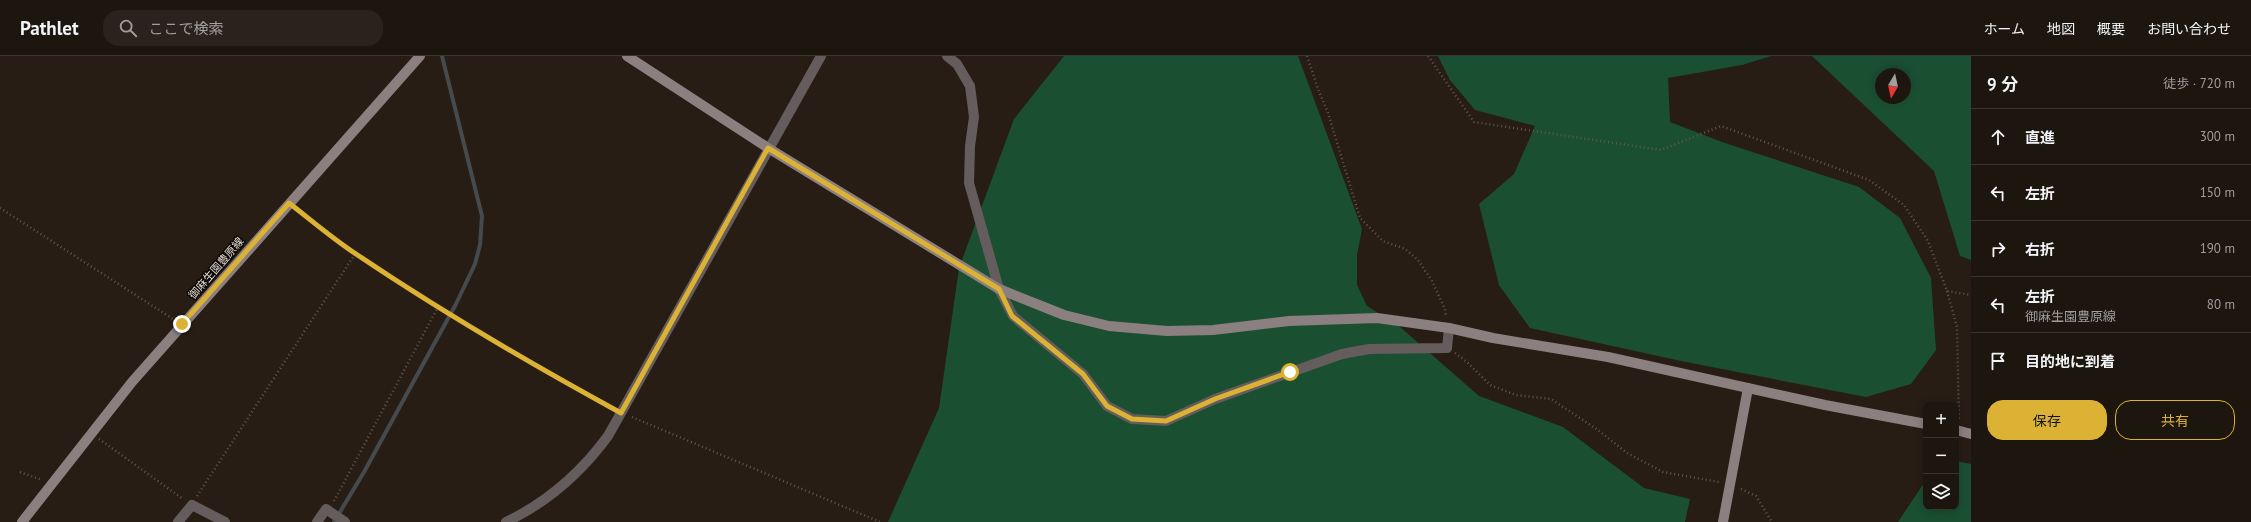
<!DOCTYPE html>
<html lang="ja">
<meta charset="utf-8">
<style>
body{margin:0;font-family:"PT Sans","Noto Sans JP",sans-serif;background:#2a231d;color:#f1f3f6}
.controls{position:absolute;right:12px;bottom:12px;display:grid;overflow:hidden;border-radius:8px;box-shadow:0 2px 10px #0003}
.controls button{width:36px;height:36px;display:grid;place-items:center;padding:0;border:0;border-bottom:1px solid #3b352f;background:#1d160f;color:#f1f3f6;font:20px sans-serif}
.compass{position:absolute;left:1875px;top:12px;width:36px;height:36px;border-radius:50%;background:#1d160f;box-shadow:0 2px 10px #0003;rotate:189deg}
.stop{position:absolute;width:12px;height:12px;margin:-9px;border:3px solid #dbb233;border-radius:50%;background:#fff}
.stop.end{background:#dbb233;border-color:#fff;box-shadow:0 1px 4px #0008}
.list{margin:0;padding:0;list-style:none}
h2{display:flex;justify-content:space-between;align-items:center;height:52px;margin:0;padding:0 16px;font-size:17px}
h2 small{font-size:13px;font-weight:400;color:#a09f9e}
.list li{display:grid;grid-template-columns:26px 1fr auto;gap:12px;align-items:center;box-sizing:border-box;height:56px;padding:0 16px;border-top:1px solid #3b352f}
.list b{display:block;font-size:15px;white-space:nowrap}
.list p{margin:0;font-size:13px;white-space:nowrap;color:#a09f9e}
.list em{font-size:13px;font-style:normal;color:#a09f9e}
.actions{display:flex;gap:8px;padding:12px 16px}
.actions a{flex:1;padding:9px 0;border:1px solid #dbb233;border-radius:16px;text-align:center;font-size:14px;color:#dbb233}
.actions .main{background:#dbb233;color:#111}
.icon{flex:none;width:22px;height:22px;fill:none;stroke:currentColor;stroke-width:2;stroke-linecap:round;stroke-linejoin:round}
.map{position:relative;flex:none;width:1971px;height:466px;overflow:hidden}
header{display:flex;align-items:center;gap:24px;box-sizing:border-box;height:56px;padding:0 20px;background:#1d160f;border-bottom:1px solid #3b352f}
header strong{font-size:19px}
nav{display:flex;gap:22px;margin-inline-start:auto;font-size:14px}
.search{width:280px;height:36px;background:#2a231d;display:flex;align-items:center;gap:10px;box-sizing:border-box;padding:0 14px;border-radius:16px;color:#a09f9e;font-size:15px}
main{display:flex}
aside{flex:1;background:#1d160f}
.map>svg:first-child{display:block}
.green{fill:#1b4f32;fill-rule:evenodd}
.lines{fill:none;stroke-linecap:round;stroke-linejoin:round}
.stream{stroke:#444a4e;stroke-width:4}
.path{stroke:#61574f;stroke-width:2.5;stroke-dasharray:1 3;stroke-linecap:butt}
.street{stroke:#645c5d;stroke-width:10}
.secondary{stroke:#8b7f80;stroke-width:10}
.route{stroke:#dbb233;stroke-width:5}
.labels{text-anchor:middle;stroke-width:3;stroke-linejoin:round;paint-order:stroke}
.street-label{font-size:11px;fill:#e2dad4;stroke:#0d0805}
</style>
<header>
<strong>Pathlet</strong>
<div class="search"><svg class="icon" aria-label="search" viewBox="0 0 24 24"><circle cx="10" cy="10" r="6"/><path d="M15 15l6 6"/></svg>ここで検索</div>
<nav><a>ホーム</a><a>地図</a><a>概要</a><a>お問い合わせ</a></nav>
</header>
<main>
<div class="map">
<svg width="1971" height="466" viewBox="0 0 1971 466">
<rect width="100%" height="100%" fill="#271d14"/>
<g class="green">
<path d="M1064,0H1298L1362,173L1357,199V229L1367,250L1399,270L1479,340L1563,371L1644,432L1690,443L1685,466H888L939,352L959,212L1014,63Z"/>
<path d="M1438,0H1771L1742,9L1668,22L1670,66L1722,86L1859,131L1900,162L1931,222L1936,294L1911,328L1866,341L1681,305L1530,272L1499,229L1479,148L1514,118L1535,70L1475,54L1450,24Z"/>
<path d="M1812,0H1971V204L1960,200L1934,115ZM1881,18H1905V42H1881Z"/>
<path d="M1956,405L1971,408V466H1898L1926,424V451H1956Z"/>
</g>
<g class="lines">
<path class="stream" d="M334,466L364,416L456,248L475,208L480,189L482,160L442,0"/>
<g class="path">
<path d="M1307,0L1318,33L1328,57L1360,162L1383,185L1405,193L1418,204L1432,225L1445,253L1446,261"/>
<path d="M1428,0L1474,66L1661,94L1721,70L1869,124L1904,149L1928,185L1947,235L1971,239"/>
<path d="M0,152L173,263"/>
<path d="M297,154C396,229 503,292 611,351"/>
<path d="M1947,235L1957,271L1959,364"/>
<path d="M1455,297L1467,306L1490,329L1516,339L1551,343L1598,374L1627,397L1663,416L1719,426"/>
<path d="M632,361L880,466"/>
<path d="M99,383L183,443"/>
<path d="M20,416L42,424"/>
<path d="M1741,433L1756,440L1772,466"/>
<path d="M197,440L355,198"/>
<path d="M334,445L438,251"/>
</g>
<g class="street">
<path d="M947,0L957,8L970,30L974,61L970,90L969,127L999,233L1013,260L1083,318L1107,350L1132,363L1166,365L1215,343L1342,298L1369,293L1447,292L1449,272"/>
<path d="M178,466L192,449L225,466"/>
<path d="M317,466L326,453L345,466"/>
<path d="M506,466C548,446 580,418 608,380L821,0"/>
</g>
<g class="secondary">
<path d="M627,0L768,92L999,233L1064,259L1109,270L1167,275L1213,274L1289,265L1377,262L1449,272L1493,282L1608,301L1825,349L1926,368"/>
<path d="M1956,374L1971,378"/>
<path d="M22,466L132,326L420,0"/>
<path d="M1723,466L1748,332"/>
</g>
</g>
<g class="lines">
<path class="route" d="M182,268L289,147C311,164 333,183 356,198C442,256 531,308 621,357L768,92L999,233L1012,260L1083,318L1107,350L1132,363L1166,365L1215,343L1290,316"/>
</g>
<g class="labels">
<g class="street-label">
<text transform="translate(216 212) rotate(-49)" y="4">御麻生園豊原線</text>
</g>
</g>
</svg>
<div class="controls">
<button>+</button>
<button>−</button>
<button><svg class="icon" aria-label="layers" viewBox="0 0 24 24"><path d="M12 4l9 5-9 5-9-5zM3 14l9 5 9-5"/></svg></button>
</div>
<svg class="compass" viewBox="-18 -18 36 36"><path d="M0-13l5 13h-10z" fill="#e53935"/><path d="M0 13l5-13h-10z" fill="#a09f9e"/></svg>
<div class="stop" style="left:1290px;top:316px"></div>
<div class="stop end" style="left:182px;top:268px"></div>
</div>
<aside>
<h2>9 分<small>徒歩 · 720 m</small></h2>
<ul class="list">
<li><svg class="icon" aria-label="ahead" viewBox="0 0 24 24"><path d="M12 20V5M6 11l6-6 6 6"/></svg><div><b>直進</b></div><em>300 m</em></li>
<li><svg class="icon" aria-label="left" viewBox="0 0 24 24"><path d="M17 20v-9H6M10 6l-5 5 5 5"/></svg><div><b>左折</b></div><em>150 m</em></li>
<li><svg class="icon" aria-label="right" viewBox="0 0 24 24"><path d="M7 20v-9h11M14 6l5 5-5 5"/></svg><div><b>右折</b></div><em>190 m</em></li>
<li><svg class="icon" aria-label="left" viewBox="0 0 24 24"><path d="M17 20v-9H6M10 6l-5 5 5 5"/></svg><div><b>左折</b><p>御麻生園豊原線</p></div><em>80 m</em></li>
<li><svg class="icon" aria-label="arrive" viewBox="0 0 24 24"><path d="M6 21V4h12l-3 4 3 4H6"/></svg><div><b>目的地に到着</b></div></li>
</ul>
<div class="actions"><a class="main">保存</a><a>共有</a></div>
</aside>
</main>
